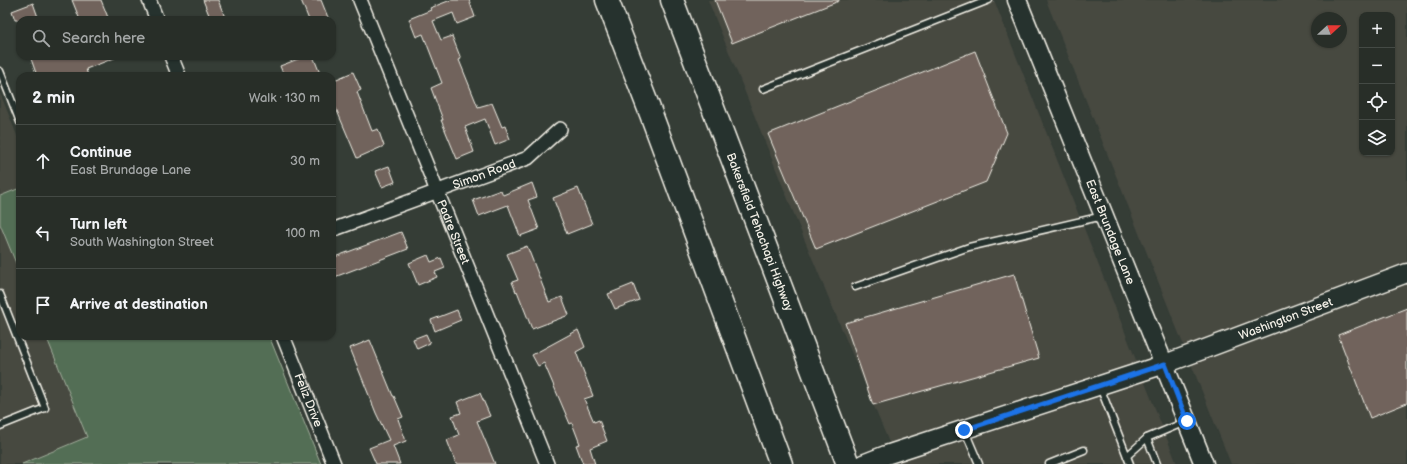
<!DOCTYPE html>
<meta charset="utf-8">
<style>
body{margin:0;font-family:"Balsamiq Sans",sans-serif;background:#303630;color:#f1f3f6}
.controls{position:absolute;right:12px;top:12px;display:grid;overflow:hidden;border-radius:8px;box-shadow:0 1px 3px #0004}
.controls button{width:36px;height:36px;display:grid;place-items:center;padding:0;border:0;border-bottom:1px solid #444a45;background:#282e28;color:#f1f3f6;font:20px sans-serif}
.compass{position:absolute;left:1311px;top:12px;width:36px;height:36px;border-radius:50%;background:#282e28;box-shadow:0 1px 3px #0004;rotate:69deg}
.stop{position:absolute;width:12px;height:12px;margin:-9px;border:3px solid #1a73e8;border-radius:50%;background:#fff}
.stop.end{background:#1a73e8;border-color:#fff;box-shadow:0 1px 4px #0008}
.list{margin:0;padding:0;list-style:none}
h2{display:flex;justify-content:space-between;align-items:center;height:52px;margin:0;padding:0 16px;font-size:17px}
h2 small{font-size:13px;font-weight:400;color:#a5a8a8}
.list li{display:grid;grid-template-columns:26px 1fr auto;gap:12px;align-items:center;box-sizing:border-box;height:72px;padding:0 16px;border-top:1px solid #444a45}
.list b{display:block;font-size:15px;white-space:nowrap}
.list p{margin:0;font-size:13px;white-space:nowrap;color:#a5a8a8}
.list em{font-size:13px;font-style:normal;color:#a5a8a8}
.icon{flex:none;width:22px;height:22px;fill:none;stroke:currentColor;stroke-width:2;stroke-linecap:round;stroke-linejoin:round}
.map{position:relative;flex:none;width:1407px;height:464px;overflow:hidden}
.search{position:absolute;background:#282e28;box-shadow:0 1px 3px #0004;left:16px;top:16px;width:320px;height:44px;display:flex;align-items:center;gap:10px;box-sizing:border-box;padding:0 14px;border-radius:12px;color:#a5a8a8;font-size:15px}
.panel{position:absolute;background:#282e28;box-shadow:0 1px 3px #0004;left:16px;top:72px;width:320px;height:268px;border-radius:12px}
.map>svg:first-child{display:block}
.built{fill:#474941;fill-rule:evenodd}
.green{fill:#536e54;stroke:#a4b09e}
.building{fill:#71645c;stroke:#f4f1e8}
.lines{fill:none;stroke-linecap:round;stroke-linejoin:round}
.lane-casing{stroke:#f4f1e8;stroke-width:9}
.street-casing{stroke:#f4f1e8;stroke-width:16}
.secondary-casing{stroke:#f4f1e8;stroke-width:21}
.highway-casing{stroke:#f4f1e8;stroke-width:25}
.lane{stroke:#26332d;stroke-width:6}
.street{stroke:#26332d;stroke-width:13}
.secondary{stroke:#26332d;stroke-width:18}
.highway{stroke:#26332d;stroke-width:22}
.route{stroke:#1a73e8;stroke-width:5}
.labels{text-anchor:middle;stroke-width:3;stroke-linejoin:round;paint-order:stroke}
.street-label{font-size:12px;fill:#f4f1e8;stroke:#26332d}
</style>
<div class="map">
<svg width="1407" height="464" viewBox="0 0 1407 464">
<rect width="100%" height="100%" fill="#353d36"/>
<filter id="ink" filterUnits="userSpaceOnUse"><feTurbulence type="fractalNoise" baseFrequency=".025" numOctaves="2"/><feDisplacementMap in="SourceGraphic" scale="8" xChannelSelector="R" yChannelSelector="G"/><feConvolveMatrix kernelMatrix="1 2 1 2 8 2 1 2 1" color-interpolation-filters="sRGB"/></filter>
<g filter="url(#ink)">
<g class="built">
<path d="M708,0H994L1177,464H898L800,229Z"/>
<path d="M1046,0H1407V464H1231ZM1362,15H1392V153H1362ZM1317,18H1341V42H1317Z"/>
<path d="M0,93L20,143V188L0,196Z"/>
<path d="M0,224L20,273V336H46L87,437L22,464H0Z"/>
</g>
<g class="green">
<path d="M20,188V273L0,224V196Z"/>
<path d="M46,336H269L321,464H22L87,437Z"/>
</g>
<g class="building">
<path d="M72,0H101L109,20H80Z"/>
<path d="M203,0H218L226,20H211Z"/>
<path d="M301,0H321L329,20H309Z"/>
<path d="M451,0H469L475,17L457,24L453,13L433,21L441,40L452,36L461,59L459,60L478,107L492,103L502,127L505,126L510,139L495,145L485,119L465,127L474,152L457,159L441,120H443L431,88L442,83L423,34L416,37L409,19L431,10L430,8Z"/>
<path d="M715,0H839V1L732,43Z"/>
<path d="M33,3L39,20H15L12,11Z"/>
<path d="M975,51L1007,133L986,182L816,249L768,134Z"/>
<path d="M30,56H117V57L86,69L88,76H37Z"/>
<path d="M306,56H313L321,76H284L280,66Z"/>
<path d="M353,72L361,90L357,92L372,131L378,129L384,146L357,158L332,99V81Z"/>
<path d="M389,166L395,182L382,187L375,171Z"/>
<path d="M532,183L537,197L528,200L539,229L520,236L508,205L479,216L473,200L501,190L503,195Z"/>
<path d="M578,188L592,224L567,234L553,198Z"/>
<path d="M401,232L408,249L332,278V258Z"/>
<path d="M527,246L549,302L562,297L569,315L532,329L517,291L516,292L512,282L518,280L507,254Z"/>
<path d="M428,255L431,262L441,258L445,268L435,272L437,277L418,285L409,263Z"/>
<path d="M1014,274L1039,358L873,405L845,323Z"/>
<path d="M633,284L639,300L615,309L608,294Z"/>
<path d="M1407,308V403L1370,418L1338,335Z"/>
<path d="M457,310L461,320L435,331L431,320Z"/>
<path d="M578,330L585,347L576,352L593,396L584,399L594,422L599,420L607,441L590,448L595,464H583L576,445L580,444L572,423L570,424L544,363L538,366L532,355Z"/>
<path d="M426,334L430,343L417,349L413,339Z"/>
<path d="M370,340L393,396H394L403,417L398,419L406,441L393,446L400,464H376L369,448L389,440L376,413L350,348Z"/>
<path d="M480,393L490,416L477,421L495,464H456L447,440L459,435L452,416L461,413L457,402Z"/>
</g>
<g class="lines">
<defs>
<g id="lane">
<path d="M0,71L20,122"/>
<path d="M763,89L989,0"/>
<path d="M855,287L969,247L1103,216"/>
<path d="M0,294L45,408L0,426"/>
<path d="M1100,387L1130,464"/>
<path d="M965,431L979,464"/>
<path d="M1147,438L1157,464"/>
<path d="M1127,456L1147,438L1185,422"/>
<path d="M1049,464L1084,450"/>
</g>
<g id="street">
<path d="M149,0L157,20"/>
<path id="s1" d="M360,0L547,464"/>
<path d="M171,56L179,76"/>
<path id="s2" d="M332,230L528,158L560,129"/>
<path id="s3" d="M283,336L334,464"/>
</g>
<g id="secondary">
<path id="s4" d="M1017,0L1204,464"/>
<path id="s5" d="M863,464L886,455L1165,364L1407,273"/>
</g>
<g id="highway">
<path d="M607,0L651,114L781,464"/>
<path id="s6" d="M672,0L848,464"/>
</g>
</defs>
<use href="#lane" class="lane-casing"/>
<use href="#street" class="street-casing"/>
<use href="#secondary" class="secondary-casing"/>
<use href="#highway" class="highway-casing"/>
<use href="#lane" class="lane"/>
<use href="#street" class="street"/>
<use href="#secondary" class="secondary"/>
<use href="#highway" class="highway"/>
</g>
</g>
<g class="lines" filter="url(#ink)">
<path class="route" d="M964,430L1165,364L1187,421"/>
</g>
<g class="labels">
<g class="street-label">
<text dy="4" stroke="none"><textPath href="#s2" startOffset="162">Simon Road</textPath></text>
<text dy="4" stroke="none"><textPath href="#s1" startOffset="250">Padre Street</textPath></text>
<text dy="4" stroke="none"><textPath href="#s6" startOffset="248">Bakersfield Tehachapi Highway</textPath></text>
<text dy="4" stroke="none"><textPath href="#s4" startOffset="250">East Brundage Lane</textPath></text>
<text dy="4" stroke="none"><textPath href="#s5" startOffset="447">Washington Street</textPath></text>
<text dy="4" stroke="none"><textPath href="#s3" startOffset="69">Feliz Drive</textPath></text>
</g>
</g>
</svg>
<div class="controls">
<button>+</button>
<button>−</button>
<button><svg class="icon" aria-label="locate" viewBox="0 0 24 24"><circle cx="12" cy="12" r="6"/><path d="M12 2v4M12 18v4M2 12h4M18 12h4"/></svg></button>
<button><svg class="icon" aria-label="layers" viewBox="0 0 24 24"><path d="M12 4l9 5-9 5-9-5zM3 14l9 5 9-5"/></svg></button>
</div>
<svg class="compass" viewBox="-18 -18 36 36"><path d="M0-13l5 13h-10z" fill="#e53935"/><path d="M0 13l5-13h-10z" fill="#a5a8a8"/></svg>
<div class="stop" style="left:1187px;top:421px"></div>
<div class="stop end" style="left:964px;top:430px"></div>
<div class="search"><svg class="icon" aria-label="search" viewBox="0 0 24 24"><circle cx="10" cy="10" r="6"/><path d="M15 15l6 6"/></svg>Search here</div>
<section class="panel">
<h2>2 min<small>Walk · 130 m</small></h2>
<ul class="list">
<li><svg class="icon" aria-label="ahead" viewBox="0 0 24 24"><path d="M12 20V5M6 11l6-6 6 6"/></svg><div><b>Continue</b><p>East Brundage Lane</p></div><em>30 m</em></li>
<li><svg class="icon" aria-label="left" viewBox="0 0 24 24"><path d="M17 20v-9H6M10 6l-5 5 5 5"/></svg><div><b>Turn left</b><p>South Washington Street</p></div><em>100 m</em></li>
<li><svg class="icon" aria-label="arrive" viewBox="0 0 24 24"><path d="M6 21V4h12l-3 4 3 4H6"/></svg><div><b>Arrive at destination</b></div></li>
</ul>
</section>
</div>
